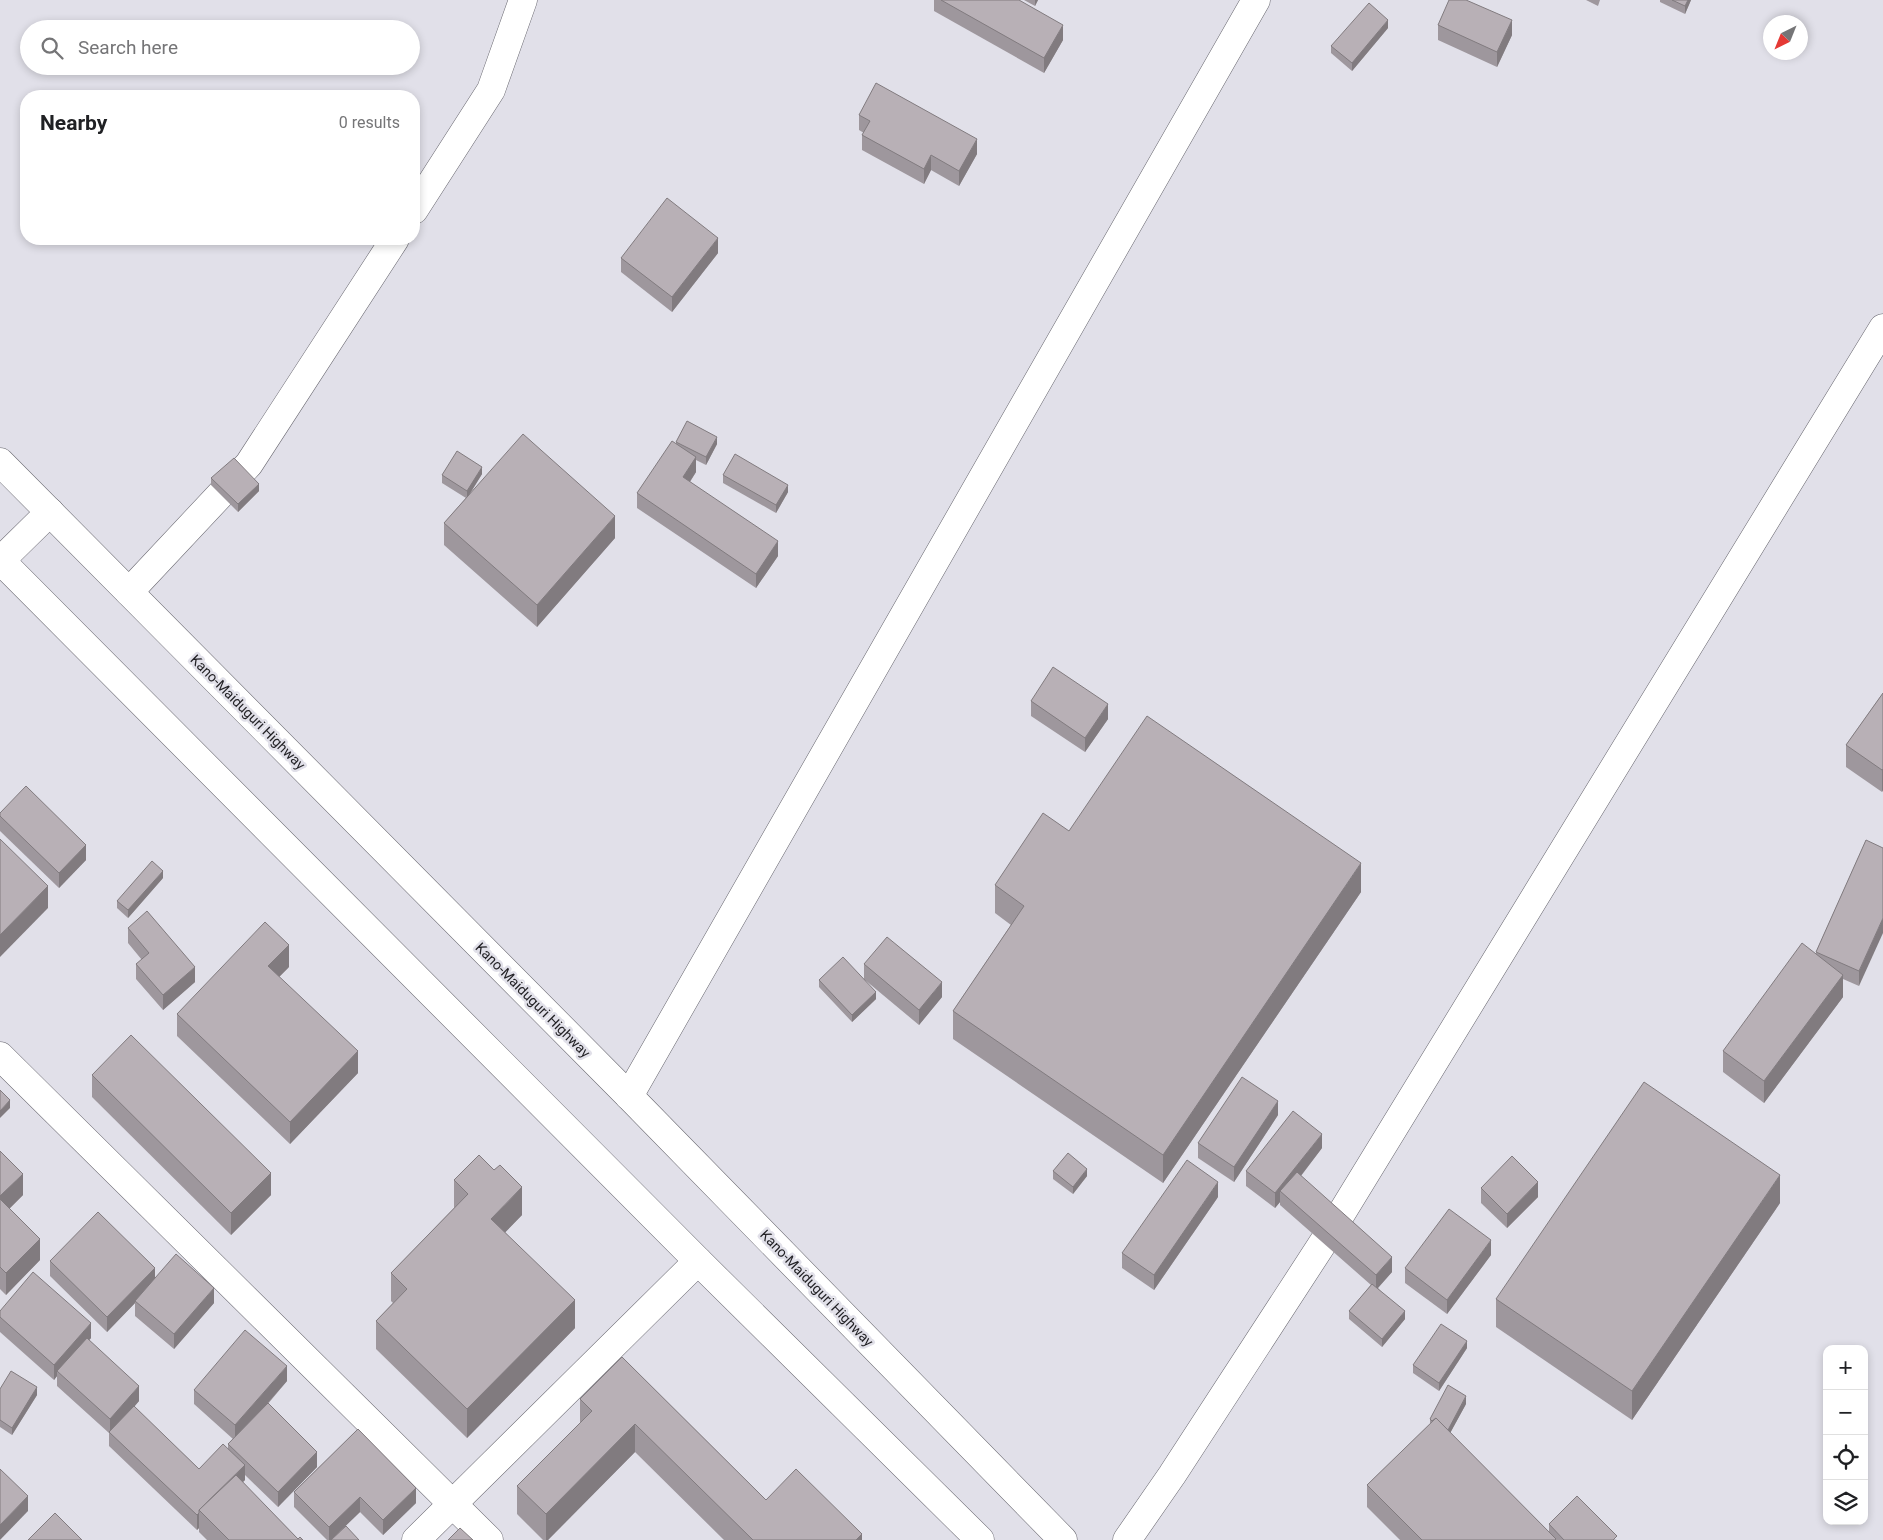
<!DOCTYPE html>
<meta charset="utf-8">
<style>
body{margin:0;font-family:Roboto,sans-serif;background:#f6f6f6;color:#202124}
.controls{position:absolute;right:15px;bottom:15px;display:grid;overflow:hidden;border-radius:10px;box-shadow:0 2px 8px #0003}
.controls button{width:45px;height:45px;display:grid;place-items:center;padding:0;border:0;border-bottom:1px solid #e0e0e0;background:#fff;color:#202124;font:25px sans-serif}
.compass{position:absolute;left:1763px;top:15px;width:45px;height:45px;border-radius:50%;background:#fff;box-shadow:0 2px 8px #0003;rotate:223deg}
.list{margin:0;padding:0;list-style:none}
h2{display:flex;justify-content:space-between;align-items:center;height:65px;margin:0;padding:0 20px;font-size:21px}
h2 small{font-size:16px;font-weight:400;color:#757577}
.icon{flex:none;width:28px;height:28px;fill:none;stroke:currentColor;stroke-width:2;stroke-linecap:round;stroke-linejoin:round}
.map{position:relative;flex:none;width:1883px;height:1540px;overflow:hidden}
.search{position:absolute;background:#fff;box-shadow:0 2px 8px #0003;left:20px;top:20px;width:400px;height:55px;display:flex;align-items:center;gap:12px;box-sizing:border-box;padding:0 18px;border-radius:28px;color:#757577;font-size:19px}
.panel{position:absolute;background:#fff;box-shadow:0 2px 8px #0003;left:20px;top:90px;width:400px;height:155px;border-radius:20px}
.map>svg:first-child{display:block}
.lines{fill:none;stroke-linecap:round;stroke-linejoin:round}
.minor-casing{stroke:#67666e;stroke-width:29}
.highway-casing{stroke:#67666e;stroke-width:29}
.minor{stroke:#fff;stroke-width:28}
.highway{stroke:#fff;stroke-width:28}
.wall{fill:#9e979d}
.shaded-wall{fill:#817b7f}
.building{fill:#b8b0b6;stroke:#817b7f}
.labels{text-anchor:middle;stroke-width:5;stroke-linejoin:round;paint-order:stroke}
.street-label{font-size:14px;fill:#232226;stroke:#e1e0e9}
</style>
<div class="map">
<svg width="1883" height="1540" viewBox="0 0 1883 1540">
<rect width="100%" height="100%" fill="#e1e0e9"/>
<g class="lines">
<defs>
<g id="minor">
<path d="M414,210L491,90L523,0"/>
<path d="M0,561L50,512"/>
<path d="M129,592L249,464L395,239"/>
<path d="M0,1056L489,1540"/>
<path d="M629,1096L1256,0"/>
<path d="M416,1540L698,1261"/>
<path d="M1127,1540L1172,1475L1330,1232L1883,328"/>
</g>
<g id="highway">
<path d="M0,462L629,1096L1063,1540"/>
<path d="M0,560L698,1261L980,1540"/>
</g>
</defs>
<use href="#minor" class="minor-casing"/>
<use href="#highway" class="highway-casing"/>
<use href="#minor" class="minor"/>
<use href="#highway" class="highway"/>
</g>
<g class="wall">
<path d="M934,0H1019L1063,40L1044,73L934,11Z"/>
<path d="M1024,0H1038L1035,6Z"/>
<path d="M1586,0H1600L1598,6Z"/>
<path d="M1660,0H1691L1685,14L1660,2Z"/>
<path d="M1438,25L1512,35L1497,67L1438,40Z"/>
<path d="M1388,28L1352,71L1331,53V46Z"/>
<path d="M859,115L977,154L959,186L931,170L924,184L862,150V135L864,133L859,130Z"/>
<path d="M718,253L672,312L621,272V258Z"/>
<path d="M676,442L717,444L706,465L696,460V472L690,482L778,556L756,588L637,508V493L676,444Z"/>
<path d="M482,474L470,494L615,538L537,627L444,545V523L466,498L442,483V475Z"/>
<path d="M723,475L788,492L776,513L723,483Z"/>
<path d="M211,478L259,491L238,512L211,485Z"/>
<path d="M1883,693V790L1882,792L1846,767V745Z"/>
<path d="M1031,701L1108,719L1085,752L1031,716Z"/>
<path d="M0,813L86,860L59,888L0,831Z"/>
<path d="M1069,831L1361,892L1163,1183L953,1039V1011L1011,925L995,913V885Z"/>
<path d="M1866,840L1859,986L1843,979V997L1764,1103L1723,1072V1051L1816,954V952Z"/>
<path d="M163,878L128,918L117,908V901Z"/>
<path d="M128,928L195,982L163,1010L136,979V964L142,960L128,943Z"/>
<path d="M864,964L942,997L919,1025L865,980L876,999L852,1022L819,987V980L864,979Z"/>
<path d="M289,967L279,977L358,1073L290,1144L177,1036V1014Z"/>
<path d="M92,1075L271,1195L231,1235L92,1097Z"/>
<path d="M1278,1115L1234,1182L1198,1158V1143Z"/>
<path d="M1322,1148L1301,1176L1392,1272L1378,1288L1405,1319L1382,1347L1349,1319V1311L1371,1285L1280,1205V1202L1275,1208L1246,1186V1171Z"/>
<path d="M0,1151L23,1195L9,1209L40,1260L6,1295L0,1289Z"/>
<path d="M1053,1171L1087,1176L1073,1194L1053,1179Z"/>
<path d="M454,1180L522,1215L505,1232L575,1328L467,1438L376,1349V1321L393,1303L391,1301V1273L454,1208Z"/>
<path d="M1481,1188L1538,1197L1507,1228L1481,1203Z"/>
<path d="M1218,1197L1154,1290L1122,1268V1253Z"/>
<path d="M1780,1203L1632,1420L1496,1327V1299Z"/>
<path d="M1491,1255L1447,1314L1405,1283V1268Z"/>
<path d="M50,1261L155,1278L214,1303L174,1349L135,1316V1303L107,1332L50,1276Z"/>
<path d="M0,1311L91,1338L89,1340L139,1401L134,1407L199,1469L228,1449V1444L233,1439L194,1404V1390L287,1381L267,1405L317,1467L278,1507L245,1475V1480L242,1482L298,1539L303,1540H207L199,1532V1528L197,1530L109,1446V1433L57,1386V1376L54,1380L0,1332Z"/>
<path d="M1467,1348L1439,1391L1413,1373V1365Z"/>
<path d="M622,1357L766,1500L862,1540H724L635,1452L548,1540H543L517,1514V1486L580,1423V1399Z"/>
<path d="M0,1389L37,1395L12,1435L0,1427Z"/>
<path d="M1466,1404L1450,1433L1549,1532V1524L1617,1540H1400L1367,1507V1485L1430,1424V1419Z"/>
<path d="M358,1429L416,1503L383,1535L360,1512L339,1532L359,1540H327L294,1507V1492Z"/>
</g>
<g class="shaded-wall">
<path d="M1035,0H1038L1035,6Z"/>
<path d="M1688,0H1691L1685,14V6Z"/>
<path d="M1388,20V28L1352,71V63Z"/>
<path d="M1512,20V35L1497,67V52Z"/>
<path d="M1063,25V40L1044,73V58Z"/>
<path d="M977,139V154L959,186V171Z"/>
<path d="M931,155V170L924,184V169Z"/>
<path d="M718,238V253L672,312V297Z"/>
<path d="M717,437V444L706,465V457Z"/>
<path d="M696,457V472L683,492V477Z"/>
<path d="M482,467V474L467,498V491Z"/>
<path d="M259,484V491L238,512V504Z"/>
<path d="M788,485V492L776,513V505Z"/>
<path d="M615,516V538L537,627V605Z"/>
<path d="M778,541V556L756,588V574Z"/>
<path d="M1108,704V719L1085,752V738Z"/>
<path d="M1883,769V790L1882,792V770Z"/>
<path d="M86,845V860L59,888V873Z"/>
<path d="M1361,863V892L1163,1183V1155Z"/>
<path d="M163,871V878L128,918V910Z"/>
<path d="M48,886V908L0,957V935Z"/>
<path d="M1883,918V933L1859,986V971Z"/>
<path d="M289,945V967L268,988V966Z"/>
<path d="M195,967V982L163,1010V995Z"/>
<path d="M1843,975V997L1764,1103V1081Z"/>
<path d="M942,982V997L919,1025V1010Z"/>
<path d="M876,992V999L852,1022V1015Z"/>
<path d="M358,1051V1073L290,1144V1122Z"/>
<path d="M10,1100V1108L0,1118V1111Z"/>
<path d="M1278,1101V1115L1234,1182V1167Z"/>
<path d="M1322,1134V1148L1286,1195L1280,1191V1202L1275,1208V1193Z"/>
<path d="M1087,1169V1176L1073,1194V1187Z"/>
<path d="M271,1173V1195L231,1235V1213Z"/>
<path d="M23,1174V1195L0,1218V1196Z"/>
<path d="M1780,1175V1203L1632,1420V1391Z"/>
<path d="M1218,1182V1197L1154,1290V1275Z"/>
<path d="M1538,1182V1197L1507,1228V1214Z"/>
<path d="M522,1187V1215L491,1247V1219Z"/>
<path d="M40,1239V1260L6,1295V1273Z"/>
<path d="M1491,1240V1255L1447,1314V1300Z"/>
<path d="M1392,1257V1272L1376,1290V1275Z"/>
<path d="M155,1268V1283L135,1301V1303L107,1332V1317Z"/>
<path d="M214,1288V1303L174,1349V1334Z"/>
<path d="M575,1300V1328L467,1438V1409Z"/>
<path d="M1405,1311V1319L1382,1347V1339Z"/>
<path d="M91,1323V1338L60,1373L57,1371V1376L54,1380V1365Z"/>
<path d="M1467,1341V1348L1439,1391V1383Z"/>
<path d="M287,1366V1381L235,1440V1425Z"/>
<path d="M139,1386V1401L110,1434V1419Z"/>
<path d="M37,1387V1395L12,1435V1428Z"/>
<path d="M1466,1396V1404L1448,1437V1430Z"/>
<path d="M635,1424V1452L548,1540H546V1514Z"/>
<path d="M317,1452V1467L278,1507V1492Z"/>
<path d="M245,1465V1480L208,1519L201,1512Z"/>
<path d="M416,1488V1503L383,1535V1520Z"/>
<path d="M28,1496V1511L0,1540V1525Z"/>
<path d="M360,1497V1512L331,1540H329V1527Z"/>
<path d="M199,1513V1528L197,1530V1515Z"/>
<path d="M862,1534V1540H856Z"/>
</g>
<g class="building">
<path d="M941,0H1019L1063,25L1044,58Z"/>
<path d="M1449,0H1466L1512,20L1497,52L1438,25Z"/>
<path d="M1672,0H1688L1685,6Z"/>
<path d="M1369,3L1388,20L1352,63L1331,46Z"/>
<path d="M876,83L977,139L959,171L931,155L924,169L862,135L870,121L859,115Z"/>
<path d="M667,198L718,238L672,297L621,258Z"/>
<path d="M687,421L717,437L706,457L676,442Z"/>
<path d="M523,434L615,516L537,605L444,523Z"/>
<path d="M672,441L696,457L683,477L778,541L756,574L637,493Z"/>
<path d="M457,451L482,467L467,491L442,475Z"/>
<path d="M735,454L788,485L776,505L723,475Z"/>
<path d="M234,458L259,484L238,504L211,478Z"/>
<path d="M1053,667L1108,704L1085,738L1031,701Z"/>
<path d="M1883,693V769L1882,770L1846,745Z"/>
<path d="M1147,716L1361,863L1163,1155L953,1011L1024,906L995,885L1043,813L1069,831Z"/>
<path d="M26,786L86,845L59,873L0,816V813Z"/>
<path d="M0,839L48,886L0,935Z"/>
<path d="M1866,840L1883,848V918L1859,971L1816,952Z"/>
<path d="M152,861L163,871L128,910L117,901Z"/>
<path d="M147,911L195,967L163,995L136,964L149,953L128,928Z"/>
<path d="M265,922L289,945L268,966L358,1051L290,1122L177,1014Z"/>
<path d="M887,937L942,982L919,1010L864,964Z"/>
<path d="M1802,943L1843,975L1764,1081L1723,1051Z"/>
<path d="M843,957L876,992L852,1015L819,980Z"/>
<path d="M131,1035L271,1173L231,1213L92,1075Z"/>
<path d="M1242,1077L1278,1101L1234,1167L1198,1143Z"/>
<path d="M1644,1082L1780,1175L1632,1391L1496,1299Z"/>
<path d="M0,1090L10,1100L0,1111Z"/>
<path d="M1293,1111L1322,1134L1275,1193L1246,1171Z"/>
<path d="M0,1151L23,1174L0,1196Z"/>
<path d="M1068,1153L1087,1169L1073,1187L1053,1171Z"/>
<path d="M479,1155L494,1170L500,1165L522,1187L491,1219L575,1300L467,1409L376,1321L407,1289L391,1273L468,1194L454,1180Z"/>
<path d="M1512,1156L1538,1182L1507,1214L1481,1188Z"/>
<path d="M1187,1160L1218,1182L1154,1275L1122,1253Z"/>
<path d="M1297,1172L1392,1257L1376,1275L1280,1191Z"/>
<path d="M0,1199L40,1239L6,1273L0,1267Z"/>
<path d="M1449,1209L1491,1240L1447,1300L1405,1268Z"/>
<path d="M98,1212L155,1268L107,1317L50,1261Z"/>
<path d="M176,1254L214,1288L174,1334L135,1301Z"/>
<path d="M33,1272L91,1323L54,1365L0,1317V1311Z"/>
<path d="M1372,1284L1405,1311L1382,1339L1349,1311Z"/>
<path d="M1441,1324L1467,1341L1439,1383L1413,1365Z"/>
<path d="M245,1330L287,1366L235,1425L194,1390Z"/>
<path d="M87,1338L139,1386L110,1419L57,1371Z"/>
<path d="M622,1357L766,1500L796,1469L862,1534L856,1540H753L635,1424L546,1514L517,1486L592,1411L580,1399Z"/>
<path d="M11,1371L37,1387L12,1428L0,1420V1389Z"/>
<path d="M1448,1385L1466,1396L1448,1430L1436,1418L1432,1421L1430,1419Z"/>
<path d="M268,1403L317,1452L278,1492L228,1444Z"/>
<path d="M134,1406L199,1469L223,1444L245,1465L199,1510V1513L197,1515L109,1432Z"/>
<path d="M1436,1418L1556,1539L1555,1540H1422L1367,1485Z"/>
<path d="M358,1429L416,1488L383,1520L360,1497L329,1527L294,1492Z"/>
<path d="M0,1469L28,1496L0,1525Z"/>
<path d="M236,1475L298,1539L300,1537L303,1540H229L199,1510Z"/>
<path d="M1577,1496L1617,1536L1613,1540H1564L1549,1524Z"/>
<path d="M55,1513L82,1540H28Z"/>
<path d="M346,1526L359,1540H331Z"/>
<path d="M460,1528L473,1540H448Z"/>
</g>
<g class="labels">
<g class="street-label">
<text transform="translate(248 712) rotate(45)" y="5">Kano-Maiduguri Highway</text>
<text transform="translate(533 1000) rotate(45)" y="5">Kano-Maiduguri Highway</text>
<text transform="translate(817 1288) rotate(46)" y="5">Kano-Maiduguri Highway</text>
</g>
</g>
</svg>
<div class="controls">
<button>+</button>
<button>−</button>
<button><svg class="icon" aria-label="locate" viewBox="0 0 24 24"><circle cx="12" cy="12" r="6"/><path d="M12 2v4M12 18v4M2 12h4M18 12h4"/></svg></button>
<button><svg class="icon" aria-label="layers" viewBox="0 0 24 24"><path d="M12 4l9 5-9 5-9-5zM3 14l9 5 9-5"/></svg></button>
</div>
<svg class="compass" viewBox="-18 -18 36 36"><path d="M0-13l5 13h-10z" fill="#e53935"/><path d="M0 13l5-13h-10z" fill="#757577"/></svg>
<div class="search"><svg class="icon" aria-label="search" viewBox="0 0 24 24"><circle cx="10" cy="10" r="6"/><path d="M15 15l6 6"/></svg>Search here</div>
<section class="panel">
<h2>Nearby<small>0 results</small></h2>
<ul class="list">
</ul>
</section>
</div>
